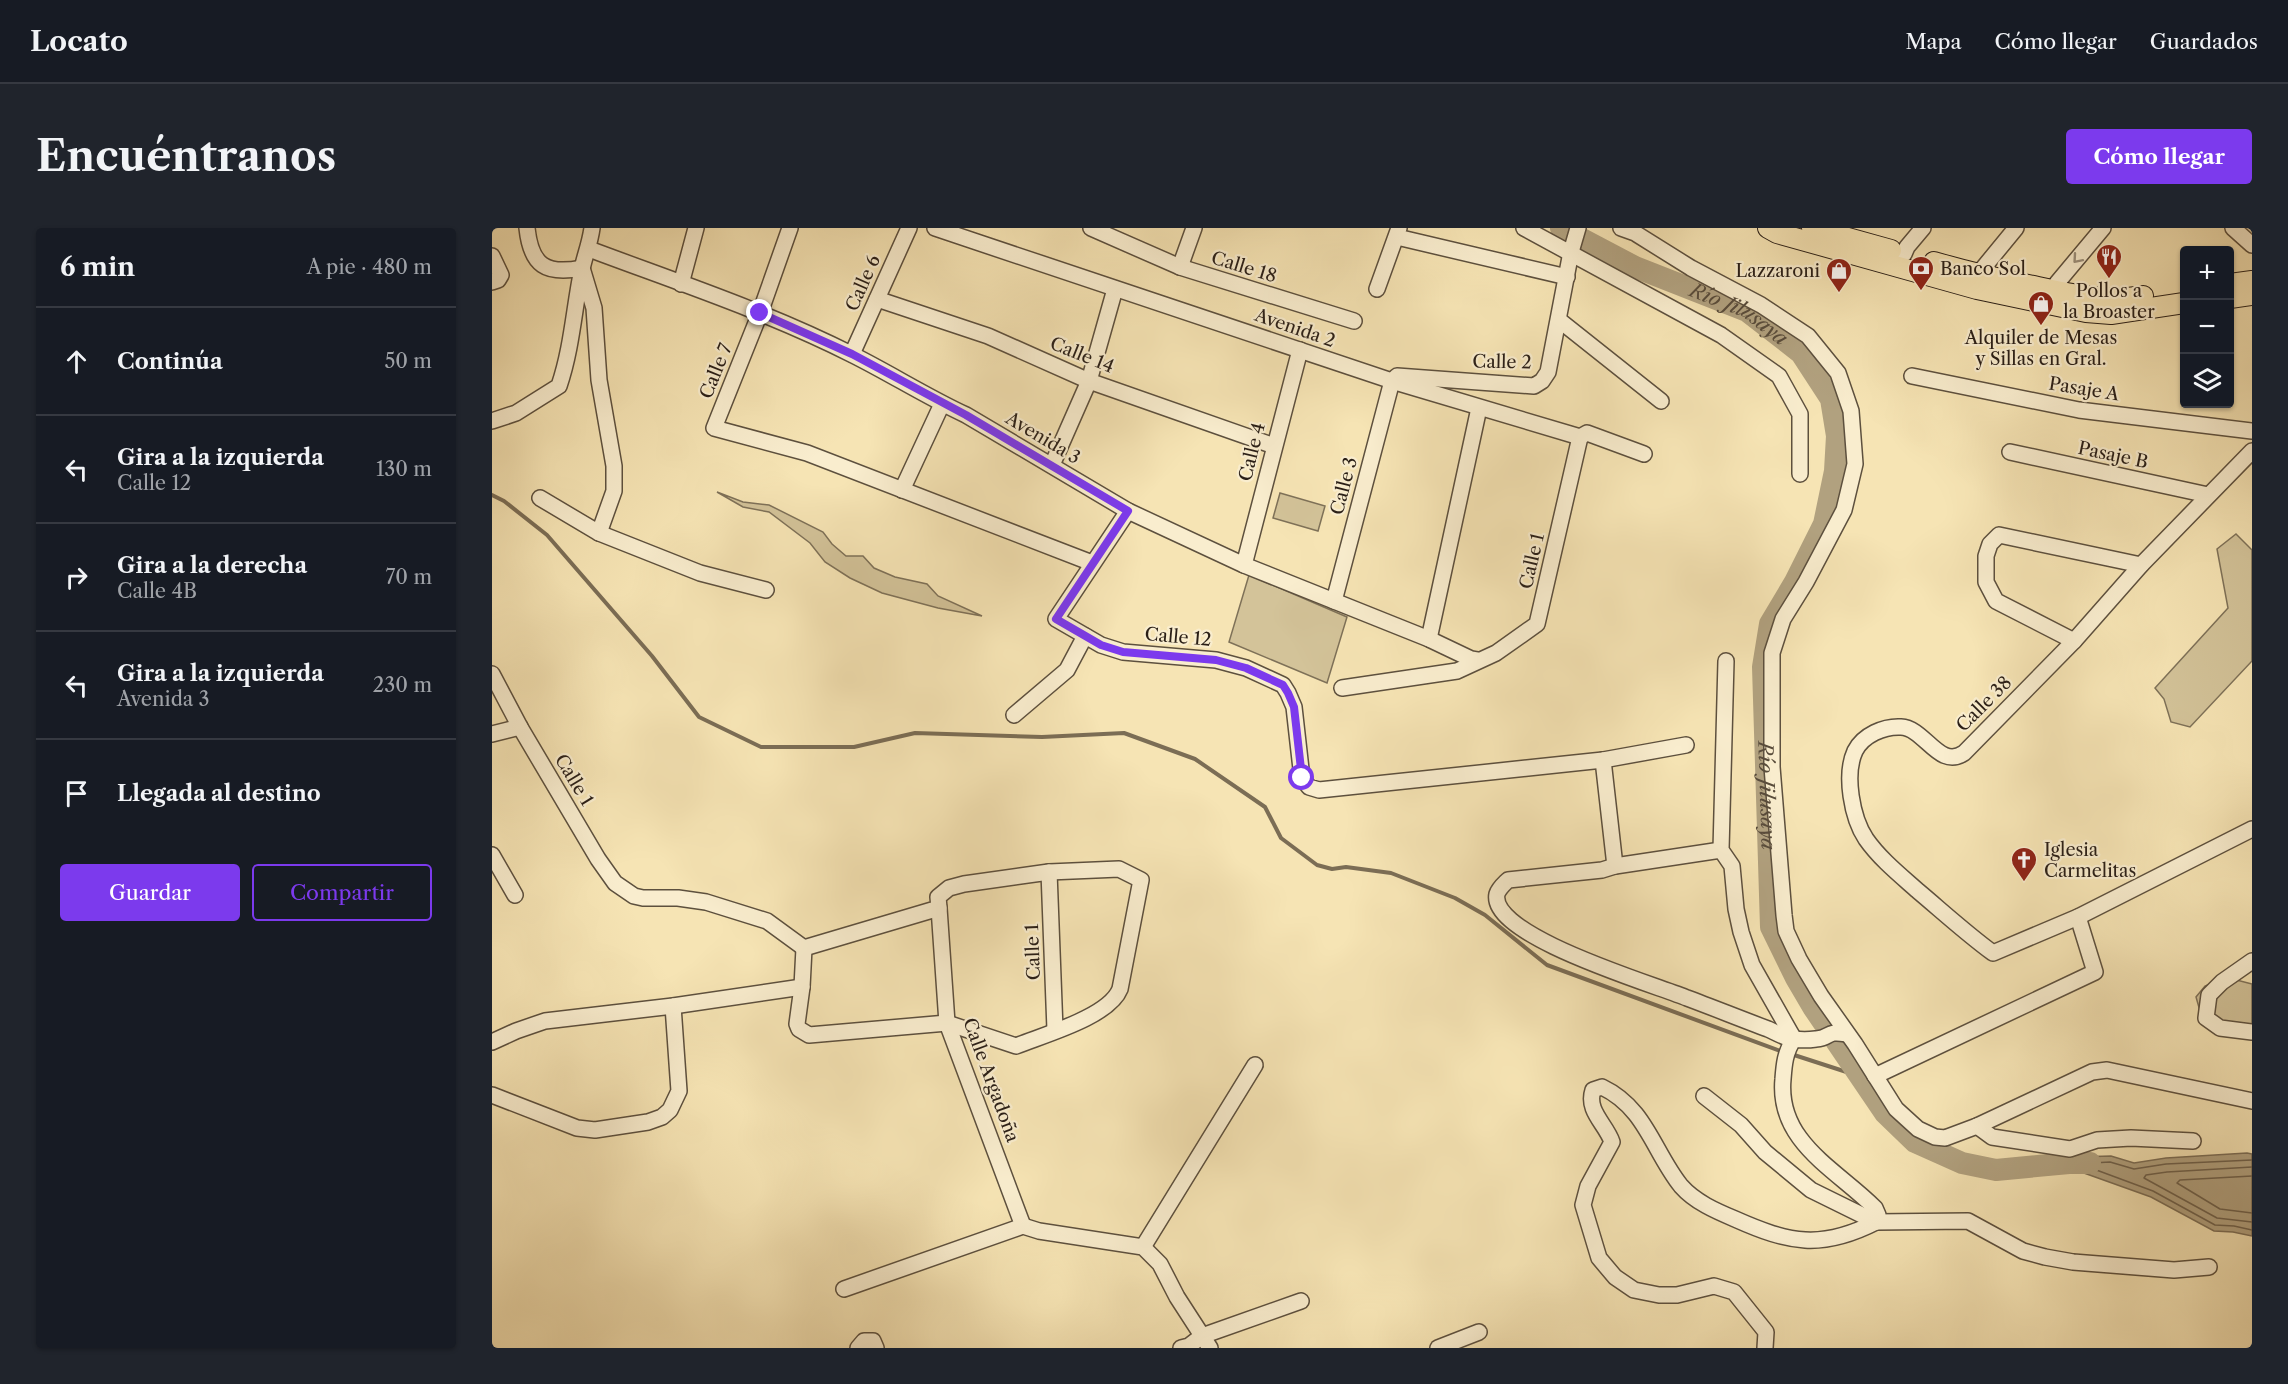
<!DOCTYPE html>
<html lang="es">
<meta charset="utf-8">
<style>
body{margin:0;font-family:"Libre Caslon Text",serif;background:#20242c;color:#f1f3f6}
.controls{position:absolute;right:18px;top:18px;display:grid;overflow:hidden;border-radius:6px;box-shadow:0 2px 4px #0004}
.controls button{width:54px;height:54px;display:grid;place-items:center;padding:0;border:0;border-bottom:2px solid #363941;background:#171b24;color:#f1f3f6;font:30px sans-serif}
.stop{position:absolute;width:18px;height:18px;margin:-14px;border:4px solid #7c3aed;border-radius:50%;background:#fff}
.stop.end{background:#7c3aed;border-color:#fff;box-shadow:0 2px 6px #0008}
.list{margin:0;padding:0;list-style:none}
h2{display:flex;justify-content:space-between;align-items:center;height:78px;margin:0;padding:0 24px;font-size:26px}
h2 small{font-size:20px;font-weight:400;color:#9ea1a6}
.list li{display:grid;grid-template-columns:39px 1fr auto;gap:18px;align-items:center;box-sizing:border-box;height:108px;padding:0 24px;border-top:2px solid #363941}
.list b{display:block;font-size:22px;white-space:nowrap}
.list p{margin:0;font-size:20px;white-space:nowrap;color:#9ea1a6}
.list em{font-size:20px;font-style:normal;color:#9ea1a6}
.actions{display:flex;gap:12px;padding:18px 24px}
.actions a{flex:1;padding:14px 0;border:2px solid #7c3aed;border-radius:6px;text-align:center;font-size:21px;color:#7c3aed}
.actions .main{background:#7c3aed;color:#fff}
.icon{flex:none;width:33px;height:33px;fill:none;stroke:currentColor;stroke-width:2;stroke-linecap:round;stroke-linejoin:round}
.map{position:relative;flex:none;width:1760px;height:1120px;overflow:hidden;border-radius:6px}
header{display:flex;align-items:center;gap:36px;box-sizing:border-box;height:84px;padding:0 30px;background:#171b24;border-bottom:2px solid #363941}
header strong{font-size:28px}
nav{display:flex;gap:33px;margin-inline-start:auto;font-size:21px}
.intro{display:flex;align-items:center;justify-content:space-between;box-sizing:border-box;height:144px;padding:0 36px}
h1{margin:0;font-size:42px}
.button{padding:15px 27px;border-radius:6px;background:#7c3aed;color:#fff;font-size:21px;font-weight:700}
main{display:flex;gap:36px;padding:0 36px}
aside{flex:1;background:#171b24;border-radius:6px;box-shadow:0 2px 4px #0004}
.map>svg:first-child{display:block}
.green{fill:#d3c399;stroke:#7e7158;stroke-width:1.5}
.water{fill:#b1a17f;stroke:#7b6d55;stroke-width:1.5}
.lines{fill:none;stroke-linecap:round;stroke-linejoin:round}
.shore{stroke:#6e604b;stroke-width:1.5}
.stream{stroke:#7b6d55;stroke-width:4}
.river{stroke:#b1a17f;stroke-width:22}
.minor-casing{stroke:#5d503e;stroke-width:18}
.major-casing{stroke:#2a1f17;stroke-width:22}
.minor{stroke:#f9edce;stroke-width:15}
.major{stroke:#f6e4b4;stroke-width:20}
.oneway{stroke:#9c907c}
.route{stroke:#7c3aed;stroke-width:8}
.labels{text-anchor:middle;stroke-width:4.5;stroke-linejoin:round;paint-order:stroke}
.street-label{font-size:18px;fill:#2a1f17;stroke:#f9edce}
.poi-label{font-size:18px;fill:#2a1f17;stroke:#f9edce;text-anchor:start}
.water-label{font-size:20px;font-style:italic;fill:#594c3b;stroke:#f9edce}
</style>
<header>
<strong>Locato</strong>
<nav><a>Mapa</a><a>Cómo llegar</a><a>Guardados</a></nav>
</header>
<div class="intro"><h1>Encuéntranos</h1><a class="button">Cómo llegar</a></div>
<main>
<aside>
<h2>6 min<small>A pie · 480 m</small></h2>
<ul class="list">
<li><svg class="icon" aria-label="ahead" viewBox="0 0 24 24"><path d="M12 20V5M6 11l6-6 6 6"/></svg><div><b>Continúa</b></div><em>50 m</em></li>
<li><svg class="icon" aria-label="left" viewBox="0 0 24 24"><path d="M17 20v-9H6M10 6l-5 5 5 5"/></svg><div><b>Gira a la izquierda</b><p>Calle 12</p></div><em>130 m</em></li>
<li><svg class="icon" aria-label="right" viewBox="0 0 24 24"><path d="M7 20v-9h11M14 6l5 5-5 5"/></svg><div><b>Gira a la derecha</b><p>Calle 4B</p></div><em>70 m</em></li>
<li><svg class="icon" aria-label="left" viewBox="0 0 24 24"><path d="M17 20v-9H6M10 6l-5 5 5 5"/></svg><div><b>Gira a la izquierda</b><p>Avenida 3</p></div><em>230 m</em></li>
<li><svg class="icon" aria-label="arrive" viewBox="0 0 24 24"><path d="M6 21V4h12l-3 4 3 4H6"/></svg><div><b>Llegada al destino</b></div></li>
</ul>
<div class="actions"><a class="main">Guardar</a><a>Compartir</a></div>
</aside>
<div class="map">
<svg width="1760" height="1120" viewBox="0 0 1760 1120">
<rect width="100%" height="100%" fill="#f6e4b4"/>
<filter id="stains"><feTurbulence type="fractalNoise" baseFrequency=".00333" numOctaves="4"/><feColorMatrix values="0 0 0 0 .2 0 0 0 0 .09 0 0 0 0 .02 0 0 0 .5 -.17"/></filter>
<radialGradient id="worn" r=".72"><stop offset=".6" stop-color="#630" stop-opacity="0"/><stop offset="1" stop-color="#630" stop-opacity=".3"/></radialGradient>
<g class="green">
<path d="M225,264L251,274L277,277L331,304L340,316L354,328H371L382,340L403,349L435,356L446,368L490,388L446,380L390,365L358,350L333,334L318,315L277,284L251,279Z"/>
<path d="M788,265L833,278L826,303L781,290Z"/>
<path d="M1744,306L1760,322V433L1698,499L1679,494L1672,471L1663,460L1736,380L1725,321Z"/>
<path d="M757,347L855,389L835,455L737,414Z"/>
<path d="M1733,749L1760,756V803L1746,802L1708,783L1704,769L1713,758Z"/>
</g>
<path class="water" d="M1755,925L1760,926V1008L1741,1004L1722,1003L1659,969L1550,930L1619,928L1642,935L1674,930Z"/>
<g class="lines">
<g class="shore">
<path d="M1760,932L1674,936L1642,941L1618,934L1600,935L1597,938L1599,940L1661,963L1723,997L1742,998L1760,1002"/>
<path d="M1760,939L1675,944L1654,947L1652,950L1725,990L1760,994"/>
<path d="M1760,948L1688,952L1685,955L1728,981L1760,985"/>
</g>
<g class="stream">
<path d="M0,267L12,273L55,307L160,428L207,489L269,519H362L423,505L550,509L632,505L703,531L773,579L789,610L825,637L840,641L854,639L899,645L963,670L993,687L1055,737L1291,824"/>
<path d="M1299,826L1370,849"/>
</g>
<path class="river" id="s1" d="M1069,0L1143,39L1255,83L1309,125L1339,171L1345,208L1343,243L1332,296L1303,354L1278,396L1271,439L1279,699L1304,750L1321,779L1393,885L1423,914L1470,935L1504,942L1577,935H1598"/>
<defs>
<g id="minor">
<path d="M35,0C39,38 54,47 90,40"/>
<path d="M298,0L268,85L222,200L315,225L600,335"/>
<path d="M443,0L900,153L1088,209L1095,205L1152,226"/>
<path d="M599,0L688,39L862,93"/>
<path d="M1032,0L1229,107L1287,148L1308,186V246"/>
<path d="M1129,0L1143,5L1199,40L1269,77L1316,108L1346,145L1359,183L1363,236L1352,282L1314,354L1291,391L1280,425V539L1292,687L1294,703L1307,731L1329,768L1363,816L1404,881L1426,901L1443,909L1453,910L1485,898L1600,844L1615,842L1760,873"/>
<path d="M1741,0L1760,17"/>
<path d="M905,9L1075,49"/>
<path d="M97,21C185,54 276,84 361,127C399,146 435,169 474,187L636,283L752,337L937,411L979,431L985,432"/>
<path d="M1412,26L1415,19L1431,0"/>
<path d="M0,28L9,47L6,52L0,54"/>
<path d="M688,39L702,0"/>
<path d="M90,40L102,80L107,152L122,238V263L107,305"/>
<path d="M1489,48L1492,39L1524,0"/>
<path d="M189,56L204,0"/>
<path d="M885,61L907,0"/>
<path d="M1563,63L1565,55L1611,0"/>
<path d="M385,71L496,108L597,153L782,218"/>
<path d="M1067,92L1169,173"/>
<path d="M360,126L417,0"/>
<path d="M1420,148L1587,182L1760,203"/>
<path d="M0,193L24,185L67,158C80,120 82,80 90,41C93,27 98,15 100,0"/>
<path d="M1760,223L1649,337L1582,413L1472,525C1447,542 1433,500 1409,499C1392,498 1371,507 1363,523C1352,547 1360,590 1374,611C1388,631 1408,647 1426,663C1451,684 1475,706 1501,725L1586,689L1760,601"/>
<path d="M1518,224L1716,267"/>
<path d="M560,237L597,153L623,61"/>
<path d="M410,262L450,176"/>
<path d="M48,270L107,305L208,345L274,362"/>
<path d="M636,283L564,391L609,417L631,424L724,432L754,440L791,457L796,465L802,479L810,550L817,559L827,562L1111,532L1194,517"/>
<path d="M752,337L808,122"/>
<path d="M842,373L900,153L905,148L1042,158L1050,153L1056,144L1079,24L1086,0"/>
<path d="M937,411L987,180"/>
<path d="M1582,413L1504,373L1494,354V328L1498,316L1507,307L1649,337"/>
<path d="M1234,433L1229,622L1240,638L1244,681L1249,704L1260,737L1302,811"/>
<path d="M0,446L28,499L106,631L123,655L142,668L151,670H186L214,674L275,693L312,720"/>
<path d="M850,460L965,443L1004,425L1045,396L1088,209"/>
<path d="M522,487L575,442L593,408"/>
<path d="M0,506L28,499"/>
<path d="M1111,532L1123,638"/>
<path d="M1229,622L1123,638L1110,642L1016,652C1012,656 1007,660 1005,666C996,708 1164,757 1195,770C1222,780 1249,791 1276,801C1283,804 1294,811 1302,811C1308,812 1317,812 1324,811C1340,810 1333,802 1354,806"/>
<path d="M0,627L23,667"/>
<path d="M627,641L649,652L628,761C617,789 551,807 524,818L455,795L317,807L307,801L305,796L310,759L312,720L447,680L446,669L457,660L472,656L557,644Z"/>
<path d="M557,644L563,802"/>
<path d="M447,680L455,795L531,998"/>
<path d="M1760,733L1730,754L1717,767L1714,790L1728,800L1760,804"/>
<path d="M1302,811C1293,824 1292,837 1291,851C1285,914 1344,941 1383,980L1386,987L1384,994"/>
<path d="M0,814L24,803L53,793L181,778L310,759"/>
<path d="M1383,848L1603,744L1586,689"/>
<path d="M0,867L85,900L103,902L156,894L170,889L178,882L187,863L181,778"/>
<path d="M1212,868L1249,897L1273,924L1319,962L1384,994L1476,993L1531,1023L1553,1029L1581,1034L1682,1042L1717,1039"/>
<path d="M1485,898L1500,909L1578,921L1605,912L1639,910L1701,913"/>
<path d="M651,1019L763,837"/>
<path d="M352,1061L531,998L547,1003L651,1019L668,1036L685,1069L718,1120"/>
<path d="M366,1120L372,1113H381L384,1120"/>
<path d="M689,1120L697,1118L710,1108L809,1073"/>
<path d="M946,1120L987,1104"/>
<path d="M1273,1120L1274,1104L1242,1064L1222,1058L1185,1067H1167L1142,1062L1123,1049L1107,1030L1091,977L1096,958L1120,914C1114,896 1094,883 1101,862L1110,859C1154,880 1161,923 1189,958C1203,974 1224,983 1243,991C1297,1015 1329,1022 1384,994"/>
</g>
<g id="major">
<path d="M1276,0L1285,5L1485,61L1594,84L1619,86L1692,75"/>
<path d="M1320,0L1399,22"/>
<path d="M1442,34C1476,44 1511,52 1546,59C1582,67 1615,74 1651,68"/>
<path d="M1738,56L1760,53"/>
<path d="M1738,70L1760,67"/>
</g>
</defs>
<use href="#minor" class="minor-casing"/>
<use href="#major" class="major-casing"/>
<use href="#minor" class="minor"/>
<use href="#major" class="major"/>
</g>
<defs><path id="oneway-chevron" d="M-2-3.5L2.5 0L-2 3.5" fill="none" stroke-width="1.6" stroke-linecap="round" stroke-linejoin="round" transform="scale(1.5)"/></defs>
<use class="oneway" href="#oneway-chevron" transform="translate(1585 31) rotate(131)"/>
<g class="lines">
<path class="route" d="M268,85L360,126L474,187L636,283L564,391L609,417L631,424L724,432L754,440L791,457L796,465L802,479L810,550"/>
</g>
<defs>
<symbol id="restaurant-pin" viewBox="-11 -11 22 30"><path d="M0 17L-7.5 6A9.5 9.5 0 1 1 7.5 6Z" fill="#8f2418" stroke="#f9edce"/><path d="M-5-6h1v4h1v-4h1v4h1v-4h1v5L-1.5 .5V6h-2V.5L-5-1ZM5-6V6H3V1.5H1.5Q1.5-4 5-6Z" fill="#fff"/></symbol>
<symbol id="bank-pin" viewBox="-11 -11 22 30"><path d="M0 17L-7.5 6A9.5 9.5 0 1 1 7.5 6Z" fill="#8f2418" stroke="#f9edce"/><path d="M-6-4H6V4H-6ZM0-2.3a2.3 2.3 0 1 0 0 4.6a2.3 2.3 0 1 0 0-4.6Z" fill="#fff"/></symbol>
<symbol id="shop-pin" viewBox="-11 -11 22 30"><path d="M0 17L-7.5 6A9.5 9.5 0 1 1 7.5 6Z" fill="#8f2418" stroke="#f9edce"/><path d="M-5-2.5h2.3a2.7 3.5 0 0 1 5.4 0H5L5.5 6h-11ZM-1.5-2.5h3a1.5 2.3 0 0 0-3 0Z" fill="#fff"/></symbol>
<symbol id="church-pin" viewBox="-11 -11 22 30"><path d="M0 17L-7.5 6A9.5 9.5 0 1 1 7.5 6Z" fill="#8f2418" stroke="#f9edce"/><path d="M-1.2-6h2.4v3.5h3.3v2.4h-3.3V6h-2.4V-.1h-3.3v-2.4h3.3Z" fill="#fff"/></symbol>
</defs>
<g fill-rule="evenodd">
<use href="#restaurant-pin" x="1602" y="14" width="30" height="40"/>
<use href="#bank-pin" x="1414" y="26" width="30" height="40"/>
<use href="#shop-pin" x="1332" y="28" width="30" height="40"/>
<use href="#shop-pin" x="1534" y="61" width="30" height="40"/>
<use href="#church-pin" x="1517" y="617" width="30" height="40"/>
</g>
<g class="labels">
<g class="street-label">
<text transform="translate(752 39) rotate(17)" y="6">Calle 18</text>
<text transform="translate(371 55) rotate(-66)" y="6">Calle 6</text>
<text transform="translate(803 100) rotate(19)" y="6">Avenida 2</text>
<text transform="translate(590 127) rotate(22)" y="6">Calle 14</text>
<text transform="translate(1010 134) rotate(1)" y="6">Calle 2</text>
<text transform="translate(224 143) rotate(-68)" y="6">Calle 7</text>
<text transform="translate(1592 161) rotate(9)" y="6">Pasaje A</text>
<text transform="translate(551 210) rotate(31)" y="6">Avenida 3</text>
<text transform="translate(760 224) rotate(-76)" y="6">Calle 4</text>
<text transform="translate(1621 227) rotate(12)" y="6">Pasaje B</text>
<text transform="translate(852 258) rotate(-75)" y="6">Calle 3</text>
<text transform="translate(1040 333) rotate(-77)" y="6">Calle 1</text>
<text transform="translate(686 409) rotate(5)" y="6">Calle 12</text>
<text transform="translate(1492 476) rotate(-45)" y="6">Calle 38</text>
<text transform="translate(82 552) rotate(59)" y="6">Calle 1</text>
<text transform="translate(541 724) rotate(-92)" y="6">Calle 1</text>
<text transform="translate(499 852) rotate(70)" y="6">Calle Argadoña</text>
</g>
<g class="poi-label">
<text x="1448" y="47">Banco Sol</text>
<text x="1328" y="49" text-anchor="end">Lazzaroni</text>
<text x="1617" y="69" text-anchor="middle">Pollos a<tspan x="1617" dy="21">la Broaster</tspan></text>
<text x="1549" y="116" text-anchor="middle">Alquiler de Mesas<tspan x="1549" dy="21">y Sillas en Gral.</tspan></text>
<text x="1552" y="628">Iglesia<tspan x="1552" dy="21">Carmelitas</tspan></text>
</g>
<g class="water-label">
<text dy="7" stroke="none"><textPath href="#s1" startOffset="198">Río Jilusaya</textPath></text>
<text dy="7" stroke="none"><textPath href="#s1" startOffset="740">Río Jilusaya</textPath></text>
</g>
</g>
<rect width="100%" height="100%" filter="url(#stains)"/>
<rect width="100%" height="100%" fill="url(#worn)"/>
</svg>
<div class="controls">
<button>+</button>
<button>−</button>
<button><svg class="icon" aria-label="layers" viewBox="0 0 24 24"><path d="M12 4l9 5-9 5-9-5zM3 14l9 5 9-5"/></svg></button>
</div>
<div class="stop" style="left:810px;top:550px"></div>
<div class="stop end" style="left:268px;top:85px"></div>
</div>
</main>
